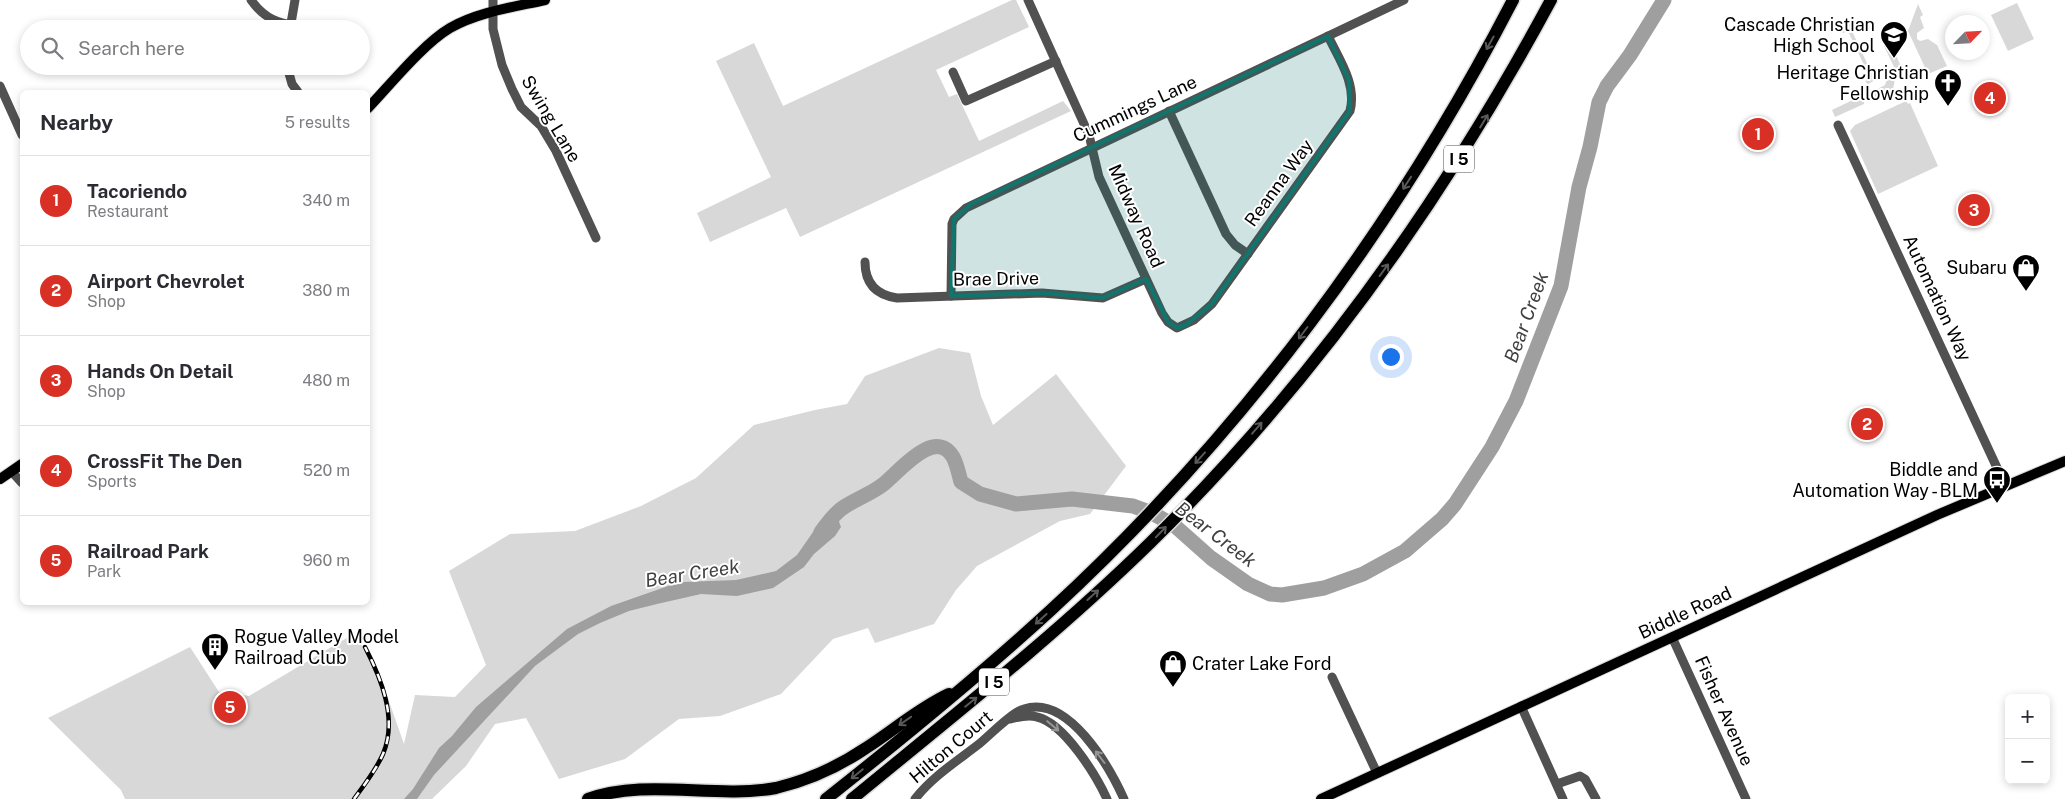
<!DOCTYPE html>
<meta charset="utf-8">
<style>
body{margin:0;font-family:"Public Sans",sans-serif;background:#f2f2f3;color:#2b2b33}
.controls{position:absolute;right:15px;bottom:15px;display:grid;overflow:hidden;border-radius:8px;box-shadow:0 2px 8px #0003}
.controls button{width:45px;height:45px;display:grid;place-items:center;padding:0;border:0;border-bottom:1px solid #e1e1e2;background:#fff;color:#2b2b33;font:25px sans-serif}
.compass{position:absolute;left:1945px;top:15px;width:45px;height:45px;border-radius:50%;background:#fff;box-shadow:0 2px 8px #0003;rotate:65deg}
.you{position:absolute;left:1390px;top:356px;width:18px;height:18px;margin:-12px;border:4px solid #fff;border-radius:50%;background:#1a73e8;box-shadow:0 0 0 8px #1a73e833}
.badge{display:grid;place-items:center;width:32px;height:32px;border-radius:50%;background:#d93025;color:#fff;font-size:16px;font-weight:700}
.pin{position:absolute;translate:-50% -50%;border:2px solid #fff;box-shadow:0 1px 5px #0006}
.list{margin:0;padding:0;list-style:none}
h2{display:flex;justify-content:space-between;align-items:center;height:65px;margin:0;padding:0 20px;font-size:21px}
h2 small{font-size:16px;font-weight:400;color:#7c7c81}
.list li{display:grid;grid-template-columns:32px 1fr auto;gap:15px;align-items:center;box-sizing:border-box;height:90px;padding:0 20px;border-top:1px solid #e1e1e2}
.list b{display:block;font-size:19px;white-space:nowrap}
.list p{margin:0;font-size:16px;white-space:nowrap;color:#7c7c81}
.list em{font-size:16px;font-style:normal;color:#7c7c81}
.icon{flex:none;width:28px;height:28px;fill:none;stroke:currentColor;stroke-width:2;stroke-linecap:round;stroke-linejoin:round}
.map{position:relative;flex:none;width:2065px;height:799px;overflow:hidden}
.search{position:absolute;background:#fff;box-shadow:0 2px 8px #0003;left:20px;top:20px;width:350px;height:55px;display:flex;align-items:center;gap:12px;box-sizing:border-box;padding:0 18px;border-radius:28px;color:#7c7c81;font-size:19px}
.panel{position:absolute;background:#fff;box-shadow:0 2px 8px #0003;left:20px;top:90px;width:350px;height:515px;border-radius:8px}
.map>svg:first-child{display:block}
.green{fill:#d8d8d8}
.water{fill:#9f9f9f}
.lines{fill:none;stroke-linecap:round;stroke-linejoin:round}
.river{stroke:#9f9f9f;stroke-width:15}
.major-casing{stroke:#dbdbdb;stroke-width:12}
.highway-casing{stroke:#dbdbdb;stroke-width:15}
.minor{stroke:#515151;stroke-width:9}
.major{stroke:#000;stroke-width:10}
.highway{stroke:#000;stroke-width:12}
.rail-casing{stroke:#000;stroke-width:4.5}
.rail{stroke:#fff;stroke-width:2.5;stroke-dasharray:8;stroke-linecap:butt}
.oneway{stroke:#595959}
.oneway2{stroke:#979797}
.marked{fill:#0f766e;fill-opacity:0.2;stroke:#0f766e;stroke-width:4;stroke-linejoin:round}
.labels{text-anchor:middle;stroke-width:4;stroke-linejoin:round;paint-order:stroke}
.shield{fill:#fff;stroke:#4c4c4c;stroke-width:1}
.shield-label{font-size:16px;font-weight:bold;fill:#000}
.poi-label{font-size:18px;fill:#000;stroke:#fff;text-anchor:end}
.street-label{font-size:18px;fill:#000;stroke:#fff}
.water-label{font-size:19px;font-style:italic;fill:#404040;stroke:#fff}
</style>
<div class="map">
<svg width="2065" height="799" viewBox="0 0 2065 799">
<rect width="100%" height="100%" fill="#fff"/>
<g class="green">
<path d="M1012,0H1016L1029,27L936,70L949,97L957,94L979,141L1063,101L1071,111L800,237L786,208L710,242L697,213L771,177L716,61L754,43L783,106Z"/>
<path d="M2017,3L2034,39L2008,51L1991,15Z"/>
<path d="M1918,4L1923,15L1920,17L1924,28L1917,33V39L1920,41L1928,39L1937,45L1947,66L1928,74L1908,31Z"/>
<path d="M1854,22L1857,26L1851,29L1873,76L1879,74L1881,77L1868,84L1865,81L1870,78L1848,31L1843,33L1841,30V28Z"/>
<path d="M1890,41L1902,69L1895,78L1893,90L1873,100L1872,92L1885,85L1890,72L1895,69L1883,44Z"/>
<path d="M1859,97L1864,99V104L1835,117L1832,110Z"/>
<path d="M1906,101L1908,104L1910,103L1938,166L1878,194L1850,131L1855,125Z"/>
<path d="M939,348L970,353L981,396L993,425L1056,374L1126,466L1090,514L1060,521L977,566L956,590L934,624L875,643L868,628L833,639L781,694L720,716L679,719L625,759L559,779L526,718L495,724L466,766L432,799H125L121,790L48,718L190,647L219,692L249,696L355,633L384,687L404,744L415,695L455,697L486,665L449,571L510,534L575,531L641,506L696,478L754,425L815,410L847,404L865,376Z"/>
</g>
<path class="water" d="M828,515L838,519L841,527L835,536L814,554L804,567L773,588L737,596L701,594L657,604L629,611L600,623L578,634L535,666L434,775L417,799H404L413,789L439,748L452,736L476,707L567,629L611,606L671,585L683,582L736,580L776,571L797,555L820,522Z"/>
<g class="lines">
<path class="river" d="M821,532C828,523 834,513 844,507C856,499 870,494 881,486C896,476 934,425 953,457C957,464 959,475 961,482L980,494L1016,504L1072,499L1133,506L1152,513L1175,526L1211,558L1248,584L1270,594L1282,595L1324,588L1363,574L1405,551L1442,519L1455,504L1492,447L1516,401L1561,286L1579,187L1590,147L1599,102L1607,86L1630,55L1664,0"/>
<defs>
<g id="major">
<path d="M368,108C390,85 423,44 450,28C478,12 514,7 545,0"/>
<path d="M0,479L22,464"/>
<path d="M1321,799L1937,515L2065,461"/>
</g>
<g id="highway">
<path d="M588,799C647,778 713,799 776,788C809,780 838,767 866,748C894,730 919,708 949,694"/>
<path d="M826,799C903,738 979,676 1051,610C1240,436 1395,228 1513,0"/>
<path d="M852,799C953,716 1056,635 1150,543C1312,384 1444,199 1551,0"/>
</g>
</defs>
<use href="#major" class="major-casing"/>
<use href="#highway" class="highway-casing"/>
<g class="minor">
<path d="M251,0C268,24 284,23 310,29"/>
<path d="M493,0V29L502,65L512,89L521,107L541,126L556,151L596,238"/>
<path d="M1028,0L1089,135L1099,177L1162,313L1168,322L1177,328L1194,320L1212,304L1350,111C1357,84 1339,59 1328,36"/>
<path d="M290,29L295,0"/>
<path d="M287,66L292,84L298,92"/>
<path d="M953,72L966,101L1056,61"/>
<path d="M0,86L22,135"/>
<path d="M1169,111L1226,234L1235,245L1248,254"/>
<path d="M1838,125L2005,485"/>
<path d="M865,262C865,283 876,295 897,298L1042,293L1103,298L1146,279"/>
<path d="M951,296L952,224L954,219L966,208L1404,0"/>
<path d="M12,472L22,483"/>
<path d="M1672,637L1746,799"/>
<path d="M1332,677L1377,773"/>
<path d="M1521,706L1563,799"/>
<path d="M1010,719C1019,717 1028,714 1037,717C1064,723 1096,775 1107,799"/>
<path d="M1557,784L1580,776L1585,779L1596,799"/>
<path d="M915,799C932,777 957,761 979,744C990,735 1012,712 1024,709C1068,694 1109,766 1124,799"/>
</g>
<use href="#major" class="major"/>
<use href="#highway" class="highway"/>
<defs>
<path id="rail" d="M354,799C365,784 376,770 383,754C398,719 381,678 365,647"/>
</defs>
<use href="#rail" class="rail-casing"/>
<use href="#rail" class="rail"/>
</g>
<defs><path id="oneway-shaft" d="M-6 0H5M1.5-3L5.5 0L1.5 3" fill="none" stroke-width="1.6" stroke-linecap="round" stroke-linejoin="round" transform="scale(1.25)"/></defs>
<g class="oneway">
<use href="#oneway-shaft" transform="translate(1490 43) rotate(119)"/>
<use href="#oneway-shaft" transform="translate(1484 121) rotate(-59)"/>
<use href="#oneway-shaft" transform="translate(1407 183) rotate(123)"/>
<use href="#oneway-shaft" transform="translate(1384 270) rotate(-54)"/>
<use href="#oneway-shaft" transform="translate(1303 333) rotate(127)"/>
<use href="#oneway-shaft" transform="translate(1257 428) rotate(-49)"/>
<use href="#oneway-shaft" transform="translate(1200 458) rotate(132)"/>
<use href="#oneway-shaft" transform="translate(1161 532) rotate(-46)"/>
<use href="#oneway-shaft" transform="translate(1093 595) rotate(-42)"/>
<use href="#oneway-shaft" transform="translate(1041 619) rotate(138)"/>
<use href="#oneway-shaft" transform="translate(971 702) rotate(-39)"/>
<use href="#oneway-shaft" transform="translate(905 721) rotate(145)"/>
<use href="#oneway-shaft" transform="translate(857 774) rotate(141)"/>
</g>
<g class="oneway2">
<use href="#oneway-shaft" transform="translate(1053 726) rotate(40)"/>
<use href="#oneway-shaft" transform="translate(1100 757) rotate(-127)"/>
</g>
<path class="marked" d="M1328,36L1349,80L1350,111L1212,304L1186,325L1177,328L1168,322L1146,279L1103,298L1042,293L951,296L954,219L971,204Z"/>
<defs>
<symbol id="school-pin" viewBox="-11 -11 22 30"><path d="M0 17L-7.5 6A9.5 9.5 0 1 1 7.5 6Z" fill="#000" stroke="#fff"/><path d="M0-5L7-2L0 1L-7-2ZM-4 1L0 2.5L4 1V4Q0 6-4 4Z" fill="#fff"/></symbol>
<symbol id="church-pin" viewBox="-11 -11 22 30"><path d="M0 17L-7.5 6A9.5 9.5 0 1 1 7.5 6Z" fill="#000" stroke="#fff"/><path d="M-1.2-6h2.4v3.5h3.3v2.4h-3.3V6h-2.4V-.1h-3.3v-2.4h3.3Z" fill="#fff"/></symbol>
<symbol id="shop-pin" viewBox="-11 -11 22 30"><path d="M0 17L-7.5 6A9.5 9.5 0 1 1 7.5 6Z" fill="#000" stroke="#fff"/><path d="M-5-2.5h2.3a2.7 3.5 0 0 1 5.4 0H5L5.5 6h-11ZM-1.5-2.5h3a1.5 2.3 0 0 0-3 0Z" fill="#fff"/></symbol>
<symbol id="bus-pin" viewBox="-11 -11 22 30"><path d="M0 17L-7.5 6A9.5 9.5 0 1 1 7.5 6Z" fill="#000" stroke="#fff"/><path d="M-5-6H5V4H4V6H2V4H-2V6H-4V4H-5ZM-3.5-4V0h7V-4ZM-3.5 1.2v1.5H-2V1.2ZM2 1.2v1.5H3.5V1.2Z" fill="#fff"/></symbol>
<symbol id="building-pin" viewBox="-11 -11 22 30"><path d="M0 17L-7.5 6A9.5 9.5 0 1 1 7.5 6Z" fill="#000" stroke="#fff"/><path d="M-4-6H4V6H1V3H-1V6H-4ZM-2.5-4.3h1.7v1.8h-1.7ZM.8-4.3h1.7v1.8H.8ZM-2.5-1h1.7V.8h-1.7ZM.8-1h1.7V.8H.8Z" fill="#fff"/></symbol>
</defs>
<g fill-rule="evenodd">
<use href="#school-pin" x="1878" y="19" width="32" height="43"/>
<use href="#church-pin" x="1932" y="67" width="32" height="43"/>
<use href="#shop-pin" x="2010" y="252" width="32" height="43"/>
<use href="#bus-pin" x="1981" y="464" width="32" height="43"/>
<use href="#building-pin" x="199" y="631" width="32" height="43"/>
<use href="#shop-pin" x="1157" y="648" width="32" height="43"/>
</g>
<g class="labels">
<g class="shield">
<rect x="1444" y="145.5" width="30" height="27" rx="4"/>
<rect x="979" y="668.5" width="30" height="27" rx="4"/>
</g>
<g class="shield-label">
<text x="1459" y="165">I 5</text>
<text x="994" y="688">I 5</text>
</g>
<g class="poi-label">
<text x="1875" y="31">Cascade Christian<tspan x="1875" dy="21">High School</tspan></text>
<text x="1929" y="79">Heritage Christian<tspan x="1929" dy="21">Fellowship</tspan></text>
<text x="2007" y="274">Subaru</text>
<text x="1978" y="476">Biddle and<tspan x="1978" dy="21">Automation Way - BLM</tspan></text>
<text x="234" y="643" text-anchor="start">Rogue Valley Model<tspan x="234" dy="21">Railroad Club</tspan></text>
<text x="1192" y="670" text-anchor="start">Crater Lake Ford</text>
</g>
<g class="street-label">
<text transform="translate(1135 109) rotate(-25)" y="6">Cummings Lane</text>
<text transform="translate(551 119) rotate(59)" y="6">Swing Lane</text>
<text transform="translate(1279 183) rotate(-54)" y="6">Reanna Way</text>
<text transform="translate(1136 216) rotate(66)" y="6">Midway Road</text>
<text transform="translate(996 279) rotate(-1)" y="6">Brae Drive</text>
<text transform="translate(1937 298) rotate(65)" y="6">Automation Way</text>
<text transform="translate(1685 613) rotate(-25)" y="6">Biddle Road</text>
<text transform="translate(1724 711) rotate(66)" y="6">Fisher Avenue</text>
<text transform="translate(951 747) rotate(-40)" y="6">Hilton Court</text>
</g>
<g class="water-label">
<text transform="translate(1526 317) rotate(-70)" y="7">Bear Creek</text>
<text transform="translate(1216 534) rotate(37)" y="7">Bear Creek</text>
<text transform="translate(692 573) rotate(-9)" y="7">Bear Creek</text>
</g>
</g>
</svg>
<div class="controls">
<button>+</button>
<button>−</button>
</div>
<svg class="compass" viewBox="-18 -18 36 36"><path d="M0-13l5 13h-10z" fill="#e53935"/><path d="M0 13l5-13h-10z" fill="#7c7c81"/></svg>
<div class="you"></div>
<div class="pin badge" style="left:1758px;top:134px">1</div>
<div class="pin badge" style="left:1867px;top:424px">2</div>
<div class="pin badge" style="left:1974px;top:210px">3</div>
<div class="pin badge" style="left:1990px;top:98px">4</div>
<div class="pin badge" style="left:230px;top:707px">5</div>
<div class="search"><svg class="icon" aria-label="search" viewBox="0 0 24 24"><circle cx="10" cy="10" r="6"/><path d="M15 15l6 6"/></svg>Search here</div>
<section class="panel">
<h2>Nearby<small>5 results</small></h2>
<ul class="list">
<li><span class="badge">1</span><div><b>Tacoriendo</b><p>Restaurant</p></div><em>340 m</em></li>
<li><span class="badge">2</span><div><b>Airport Chevrolet</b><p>Shop</p></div><em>380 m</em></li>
<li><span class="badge">3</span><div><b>Hands On Detail</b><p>Shop</p></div><em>480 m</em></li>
<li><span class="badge">4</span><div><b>CrossFit The Den</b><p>Sports</p></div><em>520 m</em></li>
<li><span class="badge">5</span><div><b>Railroad Park</b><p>Park</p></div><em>960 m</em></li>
</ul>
</section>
</div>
